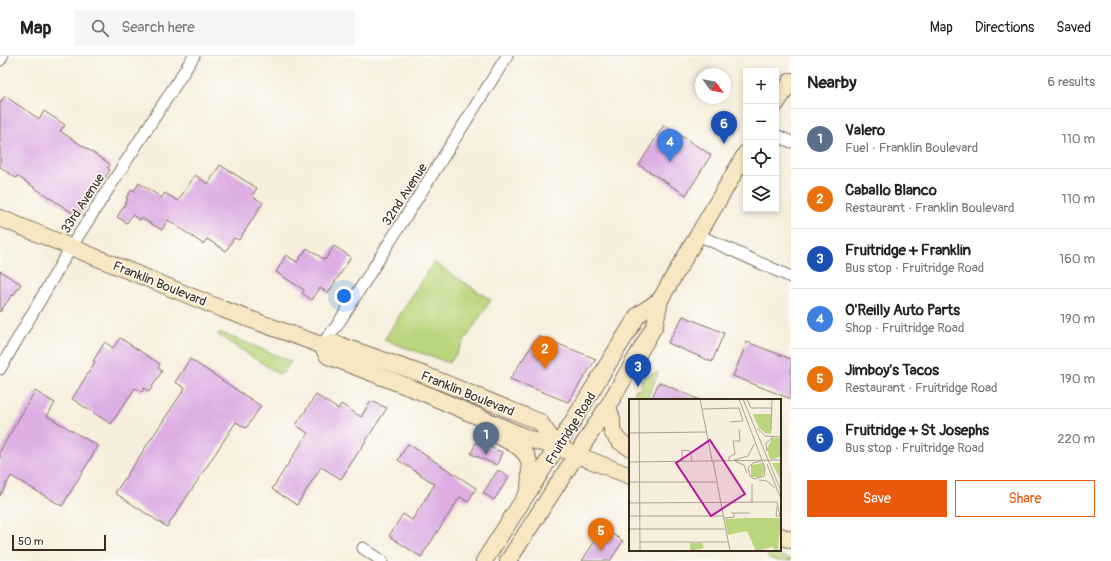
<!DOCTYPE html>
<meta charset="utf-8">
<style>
body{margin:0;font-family:Pangolin,sans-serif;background:#f6f6f6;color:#222}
.controls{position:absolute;right:12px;top:12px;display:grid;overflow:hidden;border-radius:0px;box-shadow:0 2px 6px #0003}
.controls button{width:36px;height:36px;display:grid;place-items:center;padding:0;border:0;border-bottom:1px solid #e0e0e0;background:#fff;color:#222;font:20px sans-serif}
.compass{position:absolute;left:695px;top:12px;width:36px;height:36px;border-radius:50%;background:#fff;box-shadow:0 2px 6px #0003;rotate:123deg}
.scale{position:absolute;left:12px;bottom:10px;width:94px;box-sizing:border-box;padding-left:4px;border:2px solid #3b2a1e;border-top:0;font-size:11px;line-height:14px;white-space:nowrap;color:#3b2a1e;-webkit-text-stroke:3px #fdfcf7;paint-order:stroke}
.you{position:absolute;left:344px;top:240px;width:14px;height:14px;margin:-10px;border:3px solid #fff;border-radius:50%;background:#1a73e8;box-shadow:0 0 0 6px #1a73e833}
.badge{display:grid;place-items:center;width:26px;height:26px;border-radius:50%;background:#ea580c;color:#fff;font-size:13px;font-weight:700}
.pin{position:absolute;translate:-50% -33px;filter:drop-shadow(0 1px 2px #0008)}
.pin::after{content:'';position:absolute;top:21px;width:14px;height:12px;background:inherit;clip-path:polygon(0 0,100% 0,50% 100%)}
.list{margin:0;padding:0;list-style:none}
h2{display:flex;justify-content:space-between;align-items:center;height:52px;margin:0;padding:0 16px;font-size:17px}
h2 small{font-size:13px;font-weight:400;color:#767676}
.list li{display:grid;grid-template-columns:26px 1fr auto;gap:12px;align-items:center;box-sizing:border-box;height:60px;padding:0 16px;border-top:1px solid #e0e0e0}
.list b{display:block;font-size:15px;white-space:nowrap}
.list p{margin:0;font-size:13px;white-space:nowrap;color:#767676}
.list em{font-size:13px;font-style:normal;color:#767676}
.actions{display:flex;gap:8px;padding:12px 16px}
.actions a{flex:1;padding:9px 0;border:1px solid #ea580c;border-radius:0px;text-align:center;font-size:14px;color:#ea580c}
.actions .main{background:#ea580c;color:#fff}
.icon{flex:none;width:22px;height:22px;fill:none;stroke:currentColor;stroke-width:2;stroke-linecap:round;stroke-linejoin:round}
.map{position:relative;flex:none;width:791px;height:505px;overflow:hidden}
header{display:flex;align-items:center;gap:24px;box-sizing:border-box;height:56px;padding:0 20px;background:#fff;border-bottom:1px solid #e0e0e0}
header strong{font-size:19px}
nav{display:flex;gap:22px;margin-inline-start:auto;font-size:14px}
.search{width:280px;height:36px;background:#f6f6f6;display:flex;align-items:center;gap:10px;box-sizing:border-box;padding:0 14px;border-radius:0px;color:#767676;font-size:15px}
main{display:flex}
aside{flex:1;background:#fff}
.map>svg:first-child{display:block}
.green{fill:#b9d67c;stroke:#7a804d}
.building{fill:#ddade3}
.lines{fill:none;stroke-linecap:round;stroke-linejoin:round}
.street-casing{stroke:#7d6f61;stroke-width:13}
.secondary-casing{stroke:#7d6f61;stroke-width:18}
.street{stroke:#fff;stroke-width:11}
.secondary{stroke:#f7e8c3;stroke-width:16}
.labels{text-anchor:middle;stroke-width:3;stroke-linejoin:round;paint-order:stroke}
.street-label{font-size:13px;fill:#3b2a1e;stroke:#fdfcf7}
.inset-road{fill:none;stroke:#aca091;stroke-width:1}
.view{fill:#b5179e;fill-opacity:0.15;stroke:#b5179e;stroke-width:2}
.inset-edge{fill:none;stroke:#3b2a1e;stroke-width:2}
</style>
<header>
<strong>Map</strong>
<div class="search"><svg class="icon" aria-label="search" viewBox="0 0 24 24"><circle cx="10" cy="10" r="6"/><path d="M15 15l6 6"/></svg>Search here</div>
<nav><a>Map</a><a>Directions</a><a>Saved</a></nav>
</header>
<main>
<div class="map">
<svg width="791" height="505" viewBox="0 0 791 505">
<rect width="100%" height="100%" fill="#fdfcf7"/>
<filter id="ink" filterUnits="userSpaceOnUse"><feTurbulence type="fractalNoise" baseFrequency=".025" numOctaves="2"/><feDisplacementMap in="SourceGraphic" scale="8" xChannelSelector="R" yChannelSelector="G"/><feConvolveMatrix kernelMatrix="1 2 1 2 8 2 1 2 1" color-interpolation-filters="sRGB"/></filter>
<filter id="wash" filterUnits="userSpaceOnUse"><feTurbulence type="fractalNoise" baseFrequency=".012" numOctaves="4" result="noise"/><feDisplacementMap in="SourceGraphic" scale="16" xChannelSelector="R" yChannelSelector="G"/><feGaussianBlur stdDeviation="0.9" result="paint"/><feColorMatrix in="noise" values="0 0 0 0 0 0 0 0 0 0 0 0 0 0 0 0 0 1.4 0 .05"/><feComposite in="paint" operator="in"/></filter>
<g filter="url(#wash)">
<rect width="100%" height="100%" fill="#f7efdd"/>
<g class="green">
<path d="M433,206L491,244L450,307L384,284Z"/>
<path d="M219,276L291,305L284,316L279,318L218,279Z"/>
<path d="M658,316L647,344L634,339L636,333L639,334L643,325L640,324L641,322Z"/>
<path d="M769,495L791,504V505H777L767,501Z"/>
</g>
<g id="blocks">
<g class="building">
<path d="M5,40L39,63L44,55L65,69L60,75L110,108L108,112L110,114L82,156L80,155L77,160L17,120L16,122L0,111V47Z"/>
<path d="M664,69L711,99L686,139L639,109Z"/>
<path d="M220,109L257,132L252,140L263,147L239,184L234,182L226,195L207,183L203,188L168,164L162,174L141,162L140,164L132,159L127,167L117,161L128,143L126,142L132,133L134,135L139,127L162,142L165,137L178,145L195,119L208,128Z"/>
<path d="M334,190L351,201L328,237L320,232L312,244L302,237L304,234L276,216L286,199L297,206L307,192L325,204Z"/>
<path d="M0,215L21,228L13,240L12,239L0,256Z"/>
<path d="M683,260L724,277L712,306L668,287Z"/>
<path d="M538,280L596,303L568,346L510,323Z"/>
<path d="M120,282L160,308L158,312L162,315L149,336L144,332L142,336L135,332L111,368L72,343L95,306L93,305L105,286L113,292Z"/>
<path d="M747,286L791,303V343L733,320Z"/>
<path d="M190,303L261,350L246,372L236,366L167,471L115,437L185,332L175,326Z"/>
<path d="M659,326L700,344H651Z"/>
<path d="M35,335L55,347L47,360L98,390L62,450L11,420L0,440V395Z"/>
<path d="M316,339L338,353L341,348L361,361L371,345L387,352L341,423L321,411L297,449L272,433L308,377L296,369Z"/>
<path d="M476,386L502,396L497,409L471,398Z"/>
<path d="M408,388L476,432L468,446L460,441L421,501L389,480L403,458L412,464L435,428L398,404Z"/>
<path d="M498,414L509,421L494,444L483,437Z"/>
<path d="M603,472L623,485L610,505H582Z"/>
</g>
</g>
</g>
<g filter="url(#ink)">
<use href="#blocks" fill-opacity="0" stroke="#7d6f61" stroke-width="1"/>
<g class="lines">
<defs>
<g id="street">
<path d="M0,4L2,0"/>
<path d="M776,79L791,86"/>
<path d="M698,179L791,221"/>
<path d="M321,289L336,271L507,0"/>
<path d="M0,313L71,191L194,0"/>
<path d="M363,492L382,505"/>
</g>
<g id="secondary">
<path d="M776,48L791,25"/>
<path d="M0,162L222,253L321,289L334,287L425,319L540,366L557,391"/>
<path d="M321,289L328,300L419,335L532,384L557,391L630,420"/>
<path d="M608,350L612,363V376L619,385L630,392"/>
<path d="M495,378C507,385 526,391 529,406C531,415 529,426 529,435"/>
<path d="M780,480L791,484"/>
<path d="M484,505L557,391L638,259L660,244"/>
<path d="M508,505L608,350L655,269L660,244L746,97"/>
</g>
</defs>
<use href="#street" class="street-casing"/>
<use href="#secondary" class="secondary-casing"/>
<use href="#street" class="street"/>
<use href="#secondary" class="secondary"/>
</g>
</g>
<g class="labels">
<g class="street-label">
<text transform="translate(404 138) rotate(-57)" y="5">32nd Avenue</text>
<text transform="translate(82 147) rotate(-57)" y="5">33rd Avenue</text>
<text transform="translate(160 227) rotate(22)" y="5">Franklin Boulevard</text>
<text transform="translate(468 337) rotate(22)" y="5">Franklin Boulevard</text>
<text transform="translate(570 372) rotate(-58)" y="5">Fruitridge Road</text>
</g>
</g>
<g transform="translate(629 343)">
<rect width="152" height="152" fill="#f7efdd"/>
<path d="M124,15H142V35L136,34L130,29ZM143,39H152V57L145,60H141L138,50ZM134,64L136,70L132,78H122V66ZM143,64H152V81L150,78ZM118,119H152L149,152H146L144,148L127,152L118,132L99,136L96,120ZM61,144H73L75,149L61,152Z" fill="#b9d67c"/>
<path class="inset-road" d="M10,0L11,152M71,0L83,61M110,0L136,69L135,77L125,80L121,77L119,69L124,64L132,62M114,0L152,92M118,0L122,9H143M73,10L110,9L114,22L101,23M128,29L136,37L152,38M142,31L143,0M0,34L78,33M138,52L137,44L144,38M100,61V58L106,55L104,42H111L110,30M105,61L119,57L125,45M84,62L101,152M106,62L115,66L118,74M0,63L152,61M53,63V51L61,52L63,62M138,65L152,100M130,81L138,82L146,89M0,83H87M123,103V85M0,104L148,103L151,117H147L148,108M102,114H121M0,117H94M94,119L105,118V114M0,130H96M11,143H99"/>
<path class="view" d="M81,41L116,95L82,117L47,64Z"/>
<rect width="152" height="152" class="inset-edge"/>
</g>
</svg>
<div class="controls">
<button>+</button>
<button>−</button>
<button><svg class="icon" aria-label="locate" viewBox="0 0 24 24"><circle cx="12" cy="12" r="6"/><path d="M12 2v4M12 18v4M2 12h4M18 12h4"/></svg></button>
<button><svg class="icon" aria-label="layers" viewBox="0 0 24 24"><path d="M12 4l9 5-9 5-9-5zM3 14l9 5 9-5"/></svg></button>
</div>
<svg class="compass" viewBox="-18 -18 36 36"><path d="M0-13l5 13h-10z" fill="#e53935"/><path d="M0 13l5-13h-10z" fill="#767676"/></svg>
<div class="scale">50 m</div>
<div class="you"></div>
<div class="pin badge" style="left:486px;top:399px;background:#5c6f8a">1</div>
<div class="pin badge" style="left:545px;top:313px;background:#e8710a">2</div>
<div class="pin badge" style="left:638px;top:331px;background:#1a4fb4">3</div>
<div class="pin badge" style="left:670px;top:106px;background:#3f7fe0">4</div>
<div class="pin badge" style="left:601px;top:495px;background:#e8710a">5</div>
<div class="pin badge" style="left:724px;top:88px;background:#1a4fb4">6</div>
</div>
<aside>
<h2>Nearby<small>6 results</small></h2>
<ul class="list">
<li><span class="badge" style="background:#5c6f8a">1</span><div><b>Valero</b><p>Fuel · Franklin Boulevard</p></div><em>110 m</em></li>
<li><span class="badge" style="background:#e8710a">2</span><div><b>Caballo Blanco</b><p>Restaurant · Franklin Boulevard</p></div><em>110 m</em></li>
<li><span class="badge" style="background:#1a4fb4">3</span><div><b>Fruitridge + Franklin</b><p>Bus stop · Fruitridge Road</p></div><em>160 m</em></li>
<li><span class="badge" style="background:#3f7fe0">4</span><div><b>O'Reilly Auto Parts</b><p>Shop · Fruitridge Road</p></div><em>190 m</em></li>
<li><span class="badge" style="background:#e8710a">5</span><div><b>Jimboy's Tacos</b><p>Restaurant · Fruitridge Road</p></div><em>190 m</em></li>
<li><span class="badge" style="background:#1a4fb4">6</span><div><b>Fruitridge + St Josephs</b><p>Bus stop · Fruitridge Road</p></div><em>220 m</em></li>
</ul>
<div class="actions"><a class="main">Save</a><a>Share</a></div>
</aside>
</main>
